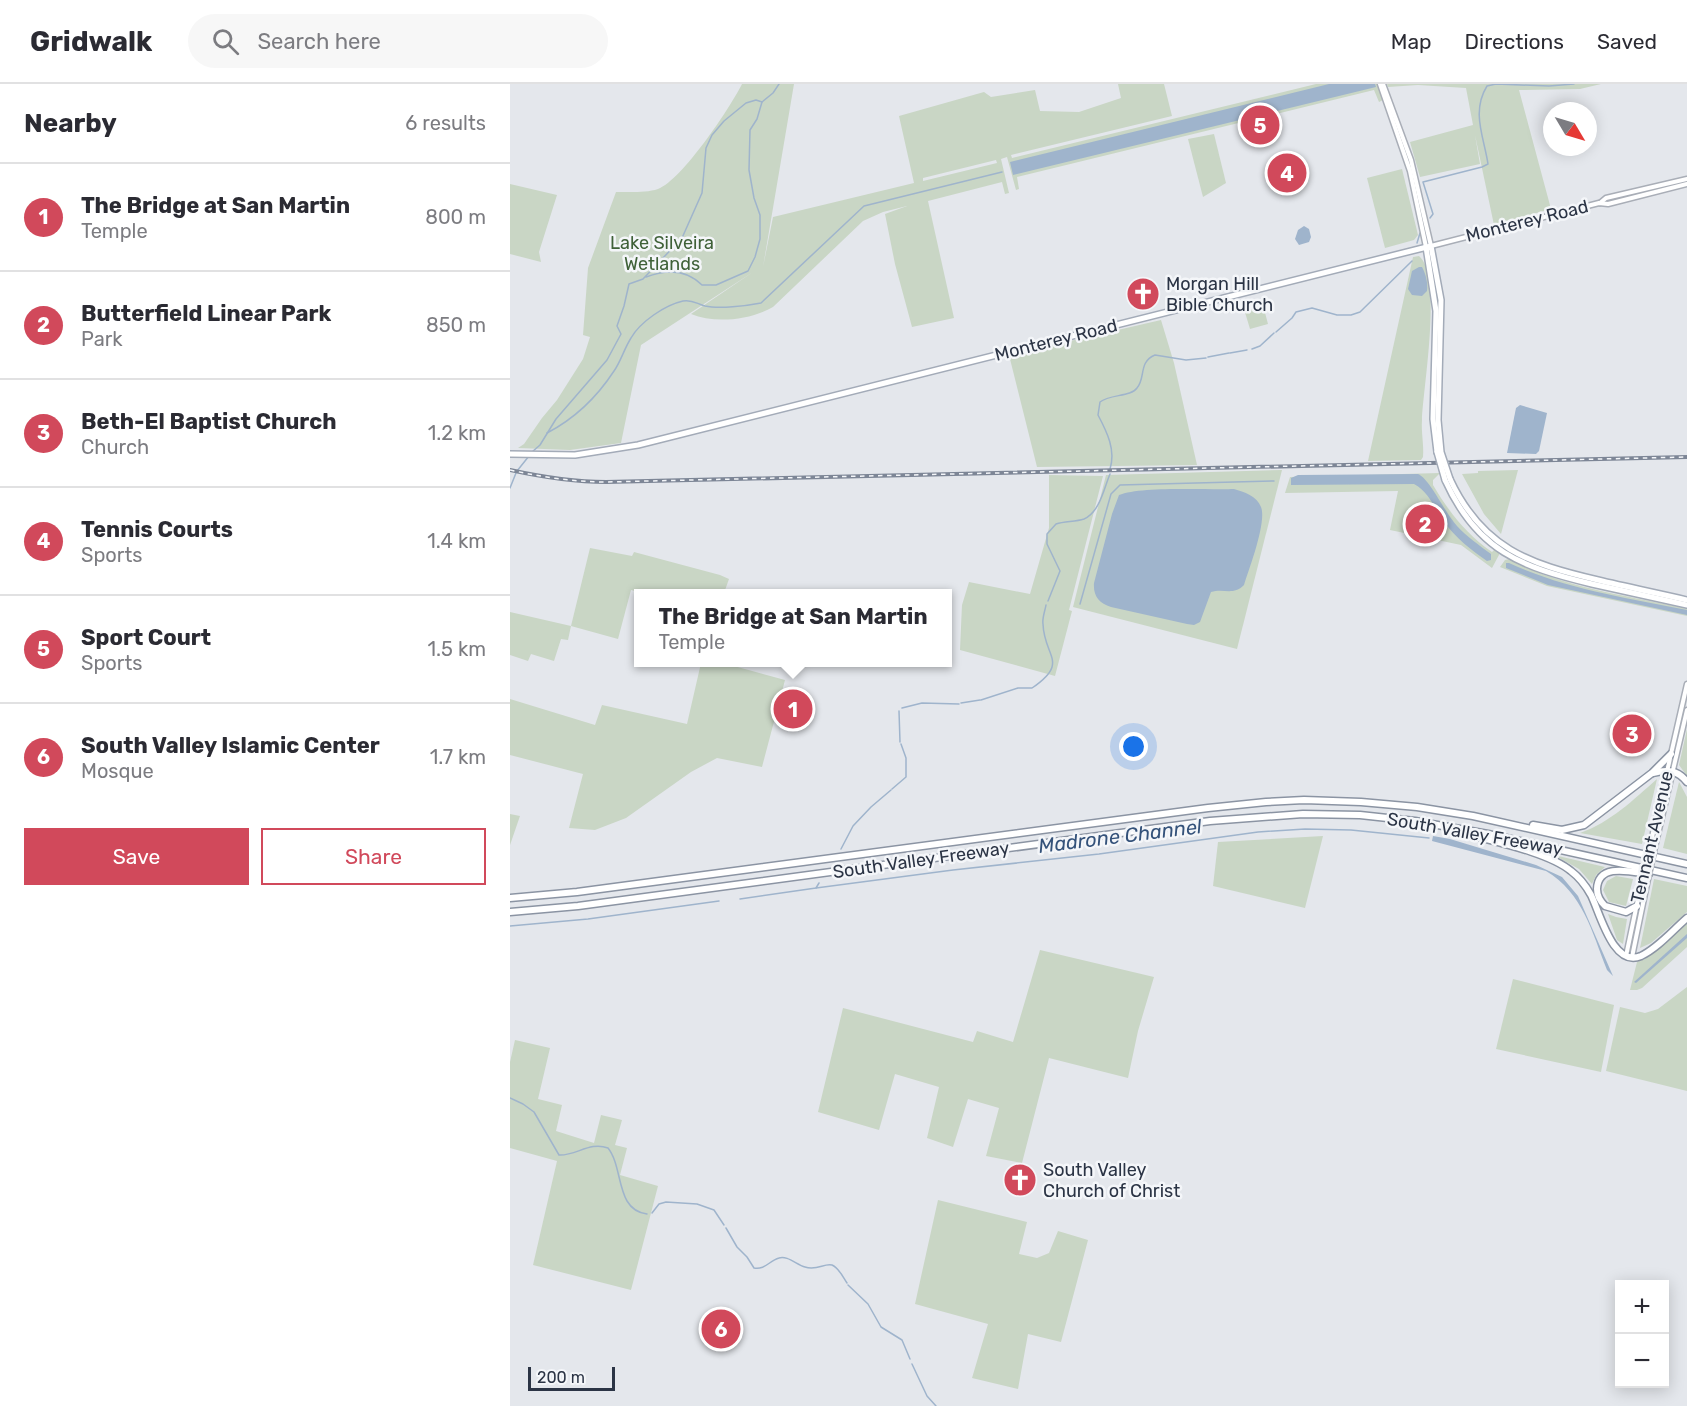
<!DOCTYPE html>
<meta charset="utf-8">
<style>
body{margin:0;font-family:Rubik,sans-serif;background:#f7f7f7;color:#2b2b33}
.controls{position:absolute;right:18px;bottom:18px;display:grid;overflow:hidden;border-radius:0px;box-shadow:0 3px 15px #0003}
.controls button{width:54px;height:54px;display:grid;place-items:center;padding:0;border:0;border-bottom:2px solid #e1e1e2;background:#fff;color:#2b2b33;font:30px sans-serif}
.compass{position:absolute;left:1033px;top:18px;width:54px;height:54px;border-radius:50%;background:#fff;box-shadow:0 3px 15px #0003;rotate:128deg}
.scale{position:absolute;left:18px;bottom:15px;width:87px;box-sizing:border-box;padding-left:6px;border:3px solid #2b3445;border-top:0;font-size:16px;line-height:21px;white-space:nowrap;color:#2b3445;-webkit-text-stroke:4px #f4f6f9;paint-order:stroke}
.you{position:absolute;left:624px;top:663px;width:21px;height:21px;margin:-15px;border:4px solid #fff;border-radius:50%;background:#1a73e8;box-shadow:0 0 0 9px #1a73e833}
.badge{display:grid;place-items:center;width:39px;height:39px;border-radius:50%;background:#d1495b;color:#fff;font-size:20px;font-weight:700}
.pin{position:absolute;translate:-50% -50%;border:3px solid #fff;box-shadow:0 2px 6px #0006}
.popup{position:absolute;left:124px;top:505px;width:318px;height:78px;box-sizing:border-box;display:grid;place-content:center;border-radius:0px;background:#fff;filter:drop-shadow(0 2px 4px #0005);font-size:20px;white-space:nowrap;color:#7c7c81}
.popup b{font-size:22px;color:#2b2b33}
.popup::after{content:'';position:absolute;left:50%;top:100%;margin-left:-12px;border:12px solid transparent;border-top-color:#fff}
.list{margin:0;padding:0;list-style:none}
h2{display:flex;justify-content:space-between;align-items:center;height:78px;margin:0;padding:0 24px;font-size:26px}
h2 small{font-size:20px;font-weight:400;color:#7c7c81}
.list li{display:grid;grid-template-columns:39px 1fr auto;gap:18px;align-items:center;box-sizing:border-box;height:108px;padding:0 24px;border-top:2px solid #e1e1e2}
.list b{display:block;font-size:22px;white-space:nowrap}
.list p{margin:0;font-size:20px;white-space:nowrap;color:#7c7c81}
.list em{font-size:20px;font-style:normal;color:#7c7c81}
.actions{display:flex;gap:12px;padding:18px 24px}
.actions a{flex:1;padding:14px 0;border:2px solid #d1495b;border-radius:0px;text-align:center;font-size:21px;color:#d1495b}
.actions .main{background:#d1495b;color:#fff}
.icon{flex:none;width:33px;height:33px;fill:none;stroke:currentColor;stroke-width:2;stroke-linecap:round;stroke-linejoin:round}
.map{position:relative;flex:none;width:1177px;height:1322px;overflow:hidden}
header{display:flex;align-items:center;gap:36px;box-sizing:border-box;height:84px;padding:0 30px;background:#fff;border-bottom:2px solid #e1e1e2}
header strong{font-size:28px}
nav{display:flex;gap:33px;margin-inline-start:auto;font-size:21px}
.search{width:420px;height:54px;background:#f7f7f7;display:flex;align-items:center;gap:15px;box-sizing:border-box;padding:0 21px;border-radius:33px;color:#7c7c81;font-size:22px}
main{display:flex}
aside{flex:1;background:#fff}
.map>svg:first-child{display:block}
.green{fill:#c9d6c5;fill-rule:evenodd}
.water{fill:#9fb4cc}
.lines{fill:none;stroke-linecap:round;stroke-linejoin:round}
.stream{stroke:#9fb4cc;stroke-width:1.5}
.secondary-casing{stroke:#a9aeb7;stroke-width:7}
.primary-casing{stroke:#a3abb8;stroke-width:8}
.motorway-casing{stroke:#8b94a3;stroke-width:9}
.secondary{stroke:#fff;stroke-width:4}
.primary{stroke:#fff;stroke-width:5}
.motorway{stroke:#fff;stroke-width:6}
.rail-casing{stroke:#7d8696;stroke-width:4}
.rail{stroke:#f4f6f9;stroke-width:1.5;stroke-dasharray:4.5;stroke-linecap:butt}
.secondary-bridge-casing{stroke:#a9aeb7;stroke-width:7;stroke-linecap:butt}
.primary-bridge-casing{stroke:#a3abb8;stroke-width:8;stroke-linecap:butt}
.secondary-bridge{stroke:#fff;stroke-width:4}
.primary-bridge{stroke:#fff;stroke-width:5}
.labels{text-anchor:middle;stroke-width:5;stroke-linejoin:round;paint-order:stroke}
.street-label{font-size:18px;fill:#2b3445;stroke:#f4f6f9}
.park-label{font-size:18px;fill:#3f6138;stroke:#f4f6f9}
.poi-label{font-size:18px;fill:#2b3445;stroke:#f4f6f9;text-anchor:start}
.water-label{font-size:20px;font-style:italic;fill:#34527a;stroke:#f4f6f9}
</style>
<header>
<strong>Gridwalk</strong>
<div class="search"><svg class="icon" aria-label="search" viewBox="0 0 24 24"><circle cx="10" cy="10" r="6"/><path d="M15 15l6 6"/></svg>Search here</div>
<nav><a>Map</a><a>Directions</a><a>Saved</a></nav>
</header>
<main>
<aside>
<h2>Nearby<small>6 results</small></h2>
<ul class="list">
<li><span class="badge">1</span><div><b>The Bridge at San Martin</b><p>Temple</p></div><em>800 m</em></li>
<li><span class="badge">2</span><div><b>Butterfield Linear Park</b><p>Park</p></div><em>850 m</em></li>
<li><span class="badge">3</span><div><b>Beth-El Baptist Church</b><p>Church</p></div><em>1.2 km</em></li>
<li><span class="badge">4</span><div><b>Tennis Courts</b><p>Sports</p></div><em>1.4 km</em></li>
<li><span class="badge">5</span><div><b>Sport Court</b><p>Sports</p></div><em>1.5 km</em></li>
<li><span class="badge">6</span><div><b>South Valley Islamic Center</b><p>Mosque</p></div><em>1.7 km</em></li>
</ul>
<div class="actions"><a class="main">Save</a><a>Share</a></div>
</aside>
<div class="map">
<svg width="1177" height="1322" viewBox="0 0 1177 1322">
<rect width="100%" height="100%" fill="#e4e7ec"/>
<g class="green">
<path d="M232,0H284L253,183L263,133L404,99L389,32L474,8L481,13L525,6L530,27L569,28L611,14L608,0H654L662,32L501,71L502,74L806,0H867L873,16L869,18L864,6L750,34L757,42L752,48L744,40L749,34L507,93L509,105L506,106L497,73L491,75L499,109L495,110L492,98L418,117L444,234L402,243L385,180L375,130L397,122L373,128L353,137L263,223C240,236 205,240 181,230L243,188L131,261L111,359L60,366L8,364L14,360L32,334L47,316L73,275L80,253L73,251L78,184L106,108C119,108 136,109 148,105C172,96 220,24 232,0ZM486,76L487,79L413,97V94Z"/>
<path d="M877,0H1091L1070,5L1009,6L1041,125L984,141L965,51L970,80L910,93L900,58L963,41L956,4L908,1L878,3Z"/>
<path d="M704,50L716,99L693,113L678,55Z"/>
<path d="M780,72L787,103L774,106L766,74Z"/>
<path d="M892,85L908,151L904,156L875,164L857,94Z"/>
<path d="M0,100L47,111L29,168L31,178L0,170Z"/>
<path d="M909,172C933,192 913,305 912,336C911,348 914,361 913,373L911,376L858,377L903,173Z"/>
<path d="M753,221L758,240L740,245L734,225H743Z"/>
<path d="M651,236L664,279L687,381L527,383L499,271Z"/>
<path d="M772,386L727,565L563,523L596,391Z"/>
<path d="M1008,386L991,450L974,430L952,390L968,389V387Z"/>
<path d="M930,389L923,396V401C939,428 956,450 982,468L985,465L990,469L982,484L951,461L880,446L888,407L775,409L780,393Z"/>
<path d="M539,391L593,392L559,526L562,527L545,592L450,566L452,521L459,498L520,510L539,444Z"/>
<path d="M80,464L122,472L124,468L210,491L219,495L214,509L136,510L121,506L108,555L61,542L58,556L51,555L44,577L21,570L18,577L0,571V528L61,542Z"/>
<path d="M999,475C1053,504 1118,511 1177,525V532L1037,502L990,483L995,476Z"/>
<path d="M191,579H213L275,596L252,683L207,674L181,688L116,734L85,746L59,744L73,690L0,671V615L85,641L92,621L177,640Z"/>
<path d="M1177,645V692L1169,681Z"/>
<path d="M1147,695L1132,760L1070,749C1101,738 1123,716 1147,695Z"/>
<path d="M1169,698L1177,713V770L1153,764Z"/>
<path d="M0,730L10,732L0,761Z"/>
<path d="M813,752L795,824L703,802L708,758Z"/>
<path d="M1044,771L1095,783L1086,791L1082,800L1069,785Z"/>
<path d="M1106,792L1123,795L1116,822L1099,818L1093,806L1097,797Z"/>
<path d="M1144,795L1177,802V828L1141,859L1130,864Z"/>
<path d="M1098,830L1106,833L1117,835L1113,860L1107,856Z"/>
<path d="M1177,838V863L1132,904L1127,906H1120L1127,878L1135,875Z"/>
<path d="M530,866L644,893L628,947L618,994L539,974L512,1079L476,1072L489,1024L458,1015L443,1063L417,1054L429,1003L385,990L369,1046L308,1028L333,924L463,958L467,947L503,958Z"/>
<path d="M1003,895L1104,921L1091,988L986,965Z"/>
<path d="M1177,903V1007L1096,987L1110,923L1135,929L1148,925Z"/>
<path d="M5,956L40,964L28,1015L52,1021L46,1047L84,1059L91,1031L112,1036L105,1061L117,1064L110,1091L148,1102L121,1206L23,1181L47,1077L0,1064V978Z"/>
<path d="M428,1116L517,1138L509,1170L527,1174L539,1169L548,1147L578,1156L551,1258L518,1250L508,1305L462,1294L478,1240L405,1220Z"/>
</g>
<g class="water">
<path d="M819,0H865L866,3L503,91L500,78Z"/>
<path d="M794,142L799,145L801,153L799,158L789,161L785,155L788,146Z"/>
<path d="M909,183H912C916,190 918,200 917,207L912,212L902,211L898,205L902,187Z"/>
<path d="M1010,321L1037,329L1029,367L1026,370L997,369L1006,324Z"/>
<path d="M908,390C920,395 935,429 947,442C957,453 969,461 981,470V476L977,477C961,466 946,454 934,438C925,425 919,408 904,400L781,401V394L788,391Z"/>
<path d="M724,405C734,408 747,412 751,423C757,438 739,485 734,501C723,512 714,504 701,508L690,538L684,541L677,540L601,523C589,519 583,512 584,499L602,430L609,411C631,402 697,406 724,405Z"/>
<path d="M996,479H999C1055,505 1117,514 1177,526V531L1038,501L996,484Z"/>
<path d="M923,752L940,755L1026,781L1052,793L1068,812L1103,892L1097,886C1082,848 1073,809 1036,787L922,757Z"/>
<path d="M1177,850V854L1126,899L1124,898Z"/>
</g>
<g class="lines">
<g class="stream">
<path d="M920,134L923,130L913,98L972,83L978,80C974,53 961,28 977,2L986,0L1039,2L1064,0"/>
<path d="M907,159L910,149"/>
<path d="M136,193C157,185 176,185 192,201H206L238,187L245,173L250,155V131L244,114L239,86L240,46L247,35L252,18L263,9L269,0"/>
<path d="M766,248L782,234L786,228L802,224L827,231H841L850,228L902,177"/>
<path d="M742,265L750,262L764,249"/>
<path d="M720,269L737,266"/>
<path d="M698,273L719,269"/>
<path d="M37,349C64,335 87,313 104,287C111,277 114,265 121,254C130,238 155,221 173,217C182,215 187,220 195,222C209,225 236,222 251,219L354,122L492,88"/>
<path d="M22,368L30,361L46,335L97,276L111,250L107,242L114,222L119,200L133,195L172,154L192,109L196,64L202,51L214,37L236,19L246,16L252,18"/>
<path d="M600,385C606,366 597,348 588,331L590,318C600,310 621,313 627,304C636,294 628,278 645,271L676,276L696,274"/>
<path d="M7,387L19,372"/>
<path d="M0,404L6,389"/>
<path d="M538,517L550,487L537,460V450L546,440C555,437 565,438 574,435C590,428 594,404 600,390"/>
<path d="M570,520L601,410L610,401L764,397"/>
<path d="M471,616L508,604H522C560,578 534,573 533,540C532,534 535,527 536,521"/>
<path d="M451,619L470,616"/>
<path d="M392,624L412,619L449,620"/>
<path d="M389,627L390,658"/>
<path d="M382,705L396,693V674L391,660"/>
<path d="M331,765L343,742L361,723L381,706"/>
<path d="M306,804L443,786L589,770L748,748L795,745L841,746L919,754"/>
<path d="M230,815L306,804L309,799"/>
<path d="M0,842L78,835L209,817"/>
<path d="M0,1014L13,1020L24,1028L49,1071C66,1072 80,1057 98,1064C114,1084 105,1126 137,1130"/>
<path d="M142,1129L149,1120L156,1118L187,1120L204,1126L214,1141"/>
<path d="M216,1144L227,1163L237,1173L244,1184C255,1186 259,1177 269,1174C277,1171 287,1181 295,1183C307,1187 314,1179 322,1181C329,1184 333,1193 337,1199"/>
<path d="M338,1201L358,1220L371,1243L392,1256L400,1275"/>
<path d="M402,1280L417,1312L426,1322"/>
</g>
<defs>
<g id="secondary">
<path d="M870,0L900,87L916,163"/>
<path d="M873,0L901,76L921,162L1089,119L1098,120L1177,100"/>
<path d="M1090,119L1096,114L1177,95"/>
<path d="M1140,762L1177,600"/>
<path d="M1145,763L1177,626"/>
<path d="M1116,872L1132,796"/>
<path d="M1122,873L1138,795"/>
</g>
<g id="primary">
<path d="M916,163L926,227L923,335L927,368"/>
<path d="M0,370L65,371L128,361L921,162L931,216L928,336L931,368"/>
<path d="M940,395C972,464 1019,480 1088,496C1117,503 1147,509 1177,516"/>
<path d="M935,396C967,467 1011,483 1082,500C1114,507 1145,514 1177,521"/>
</g>
<g id="motorway">
<path d="M1143,689C1157,685 1168,686 1177,698"/>
<path d="M1023,741L1052,746L1074,741L1142,689L1161,670"/>
<path d="M945,747C976,756 1037,767 1061,787C1069,793 1076,802 1081,811C1090,829 1103,884 1131,872C1148,864 1163,846 1177,834"/>
<path d="M0,814L67,808L698,724L756,718L794,716L851,718L907,723L963,732L1177,780"/>
<path d="M1127,822L1116,828L1095,822C1090,817 1087,812 1087,805C1088,778 1122,788 1139,790"/>
<path d="M0,828L68,822L700,737L793,730L850,731L905,737L978,750L1177,794"/>
</g>
</defs>
<use href="#secondary" class="secondary-casing"/>
<use href="#primary" class="primary-casing"/>
<use href="#motorway" class="motorway-casing"/>
<use href="#secondary" class="secondary"/>
<use href="#primary" class="primary"/>
<use href="#motorway" class="motorway"/>
<defs>
<path id="rail" d="M0,386C32,393 63,398 96,398L1177,373"/>
</defs>
<use href="#rail" class="rail-casing"/>
<use href="#rail" class="rail"/>
<defs>
<g id="secondary-bridge">
<path d="M1138,795L1145,763"/>
<path d="M1132,796L1140,762"/>
</g>
<g id="primary-bridge">
<path d="M927,368L935,396"/>
<path d="M931,368L940,395"/>
</g>
</defs>
<use href="#secondary-bridge" class="secondary-bridge-casing"/>
<use href="#primary-bridge" class="primary-bridge-casing"/>
<use href="#secondary-bridge" class="secondary-bridge"/>
<use href="#primary-bridge" class="primary-bridge"/>
</g>
<defs>
<symbol id="church-disc" viewBox="-11 -11 22 22"><circle r="9.5" fill="#d1495b" stroke="#f4f6f9"/><path d="M-1.2-6h2.4v3.5h3.3v2.4h-3.3V6h-2.4V-.1h-3.3v-2.4h3.3Z" fill="#fff"/></symbol>
</defs>
<g fill-rule="evenodd">
<use href="#church-disc" x="614" y="191" width="38" height="38"/>
<use href="#church-disc" x="491" y="1077" width="38" height="38"/>
</g>
<g class="labels">
<g class="street-label">
<text transform="translate(1017 137) rotate(-14)" y="6">Monterey Road</text>
<text transform="translate(546 256) rotate(-14)" y="6">Monterey Road</text>
<text transform="translate(965 750) rotate(10)" y="6">South Valley Freeway</text>
<text transform="translate(1142 753) rotate(-77)" y="6">Tennant Avenue</text>
<text transform="translate(411 776) rotate(-8)" y="6">South Valley Freeway</text>
</g>
<g class="park-label">
<text x="152" y="165">Lake Silveira<tspan x="152" dy="21">Wetlands</tspan></text>
</g>
<g class="poi-label">
<text x="656" y="206">Morgan Hill<tspan x="656" dy="21">Bible Church</tspan></text>
<text x="533" y="1092">South Valley<tspan x="533" dy="21">Church of Christ</tspan></text>
</g>
<g class="water-label">
<text transform="translate(610 752) rotate(-7)" y="7">Madrone Channel</text>
</g>
</g>
</svg>
<div class="controls">
<button>+</button>
<button>−</button>
</div>
<svg class="compass" viewBox="-18 -18 36 36"><path d="M0-13l5 13h-10z" fill="#e53935"/><path d="M0 13l5-13h-10z" fill="#7c7c81"/></svg>
<div class="scale">200 m</div>
<div class="you"></div>
<div class="pin badge" style="left:283px;top:625px">1</div>
<div class="popup"><b>The Bridge at San Martin</b>Temple</div>
<div class="pin badge" style="left:915px;top:440px">2</div>
<div class="pin badge" style="left:1122px;top:650px">3</div>
<div class="pin badge" style="left:777px;top:89px">4</div>
<div class="pin badge" style="left:750px;top:41px">5</div>
<div class="pin badge" style="left:211px;top:1245px">6</div>
</div>
</main>
